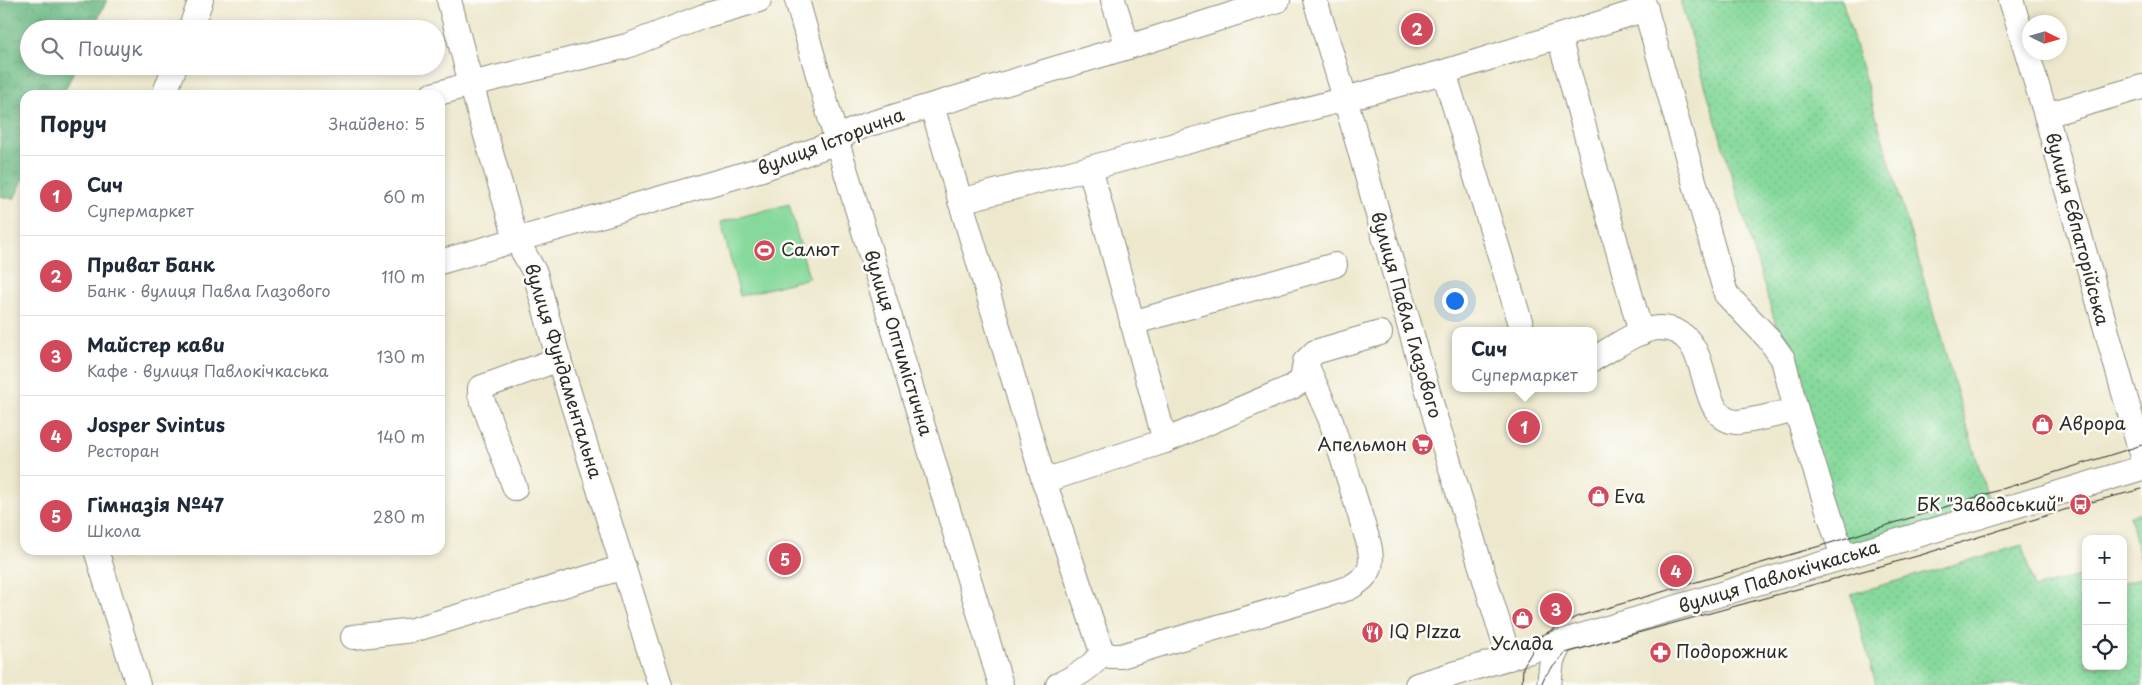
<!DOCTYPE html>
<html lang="uk">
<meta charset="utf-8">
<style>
body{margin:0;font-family:"Playpen Sans",sans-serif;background:#f2f2f3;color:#1f2937}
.controls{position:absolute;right:15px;bottom:15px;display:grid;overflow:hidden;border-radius:10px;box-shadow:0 2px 8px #0003}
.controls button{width:45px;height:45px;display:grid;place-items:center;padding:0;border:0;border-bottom:1px solid #e0e1e3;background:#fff;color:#1f2937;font:25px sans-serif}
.compass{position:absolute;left:2022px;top:15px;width:45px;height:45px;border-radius:50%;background:#fff;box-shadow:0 2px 8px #0003;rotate:95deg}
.you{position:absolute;left:1454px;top:300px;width:18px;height:18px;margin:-12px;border:4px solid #fff;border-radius:50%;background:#1a73e8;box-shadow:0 0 0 8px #1a73e833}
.badge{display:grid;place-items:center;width:32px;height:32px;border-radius:50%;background:#d1495b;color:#fff;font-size:16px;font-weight:700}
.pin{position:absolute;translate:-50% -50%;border:2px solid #fff;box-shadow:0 1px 5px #0006}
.popup{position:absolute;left:1452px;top:327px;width:145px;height:65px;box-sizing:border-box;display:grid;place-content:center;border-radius:10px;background:#fff;filter:drop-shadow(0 1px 4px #0005);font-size:16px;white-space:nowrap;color:#747a83}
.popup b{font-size:19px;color:#1f2937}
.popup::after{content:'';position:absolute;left:50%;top:100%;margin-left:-10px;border:10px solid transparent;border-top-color:#fff}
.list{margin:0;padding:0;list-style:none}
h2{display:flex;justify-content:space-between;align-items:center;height:65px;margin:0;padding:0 20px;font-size:21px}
h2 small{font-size:16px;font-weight:400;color:#747a83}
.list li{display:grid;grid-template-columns:32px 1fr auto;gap:15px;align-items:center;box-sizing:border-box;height:80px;padding:0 20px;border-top:1px solid #e0e1e3}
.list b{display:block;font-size:19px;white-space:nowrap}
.list p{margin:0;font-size:16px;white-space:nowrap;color:#747a83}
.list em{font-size:16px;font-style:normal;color:#747a83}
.icon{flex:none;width:28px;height:28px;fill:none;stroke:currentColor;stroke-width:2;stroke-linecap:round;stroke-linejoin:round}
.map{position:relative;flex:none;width:2142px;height:685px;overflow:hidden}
.search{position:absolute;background:#fff;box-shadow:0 2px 8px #0003;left:20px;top:20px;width:425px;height:55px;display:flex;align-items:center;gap:12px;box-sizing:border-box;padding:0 18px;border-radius:28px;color:#747a83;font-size:19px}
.panel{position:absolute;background:#fff;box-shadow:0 2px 8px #0003;left:20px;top:90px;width:425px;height:465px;border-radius:15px}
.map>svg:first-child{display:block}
.grass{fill:#86d99b;stroke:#588263}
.forest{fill:url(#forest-crowns);stroke:#4c7257}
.park{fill:url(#park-dots);stroke:#588263}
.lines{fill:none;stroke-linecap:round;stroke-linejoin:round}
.minor-casing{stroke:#8c8a7c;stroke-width:26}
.minor{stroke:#fff;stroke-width:24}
.tram{stroke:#2b2b2b;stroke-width:1}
.labels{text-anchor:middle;stroke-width:5;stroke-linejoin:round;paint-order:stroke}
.street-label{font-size:18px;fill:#2b2b2b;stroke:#fdfcf7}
.poi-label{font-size:18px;fill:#2b2b2b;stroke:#fdfcf7;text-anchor:start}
</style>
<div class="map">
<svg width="2142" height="685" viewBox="0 0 2142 685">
<defs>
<pattern id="forest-crowns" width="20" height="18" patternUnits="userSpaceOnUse" patternTransform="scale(1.25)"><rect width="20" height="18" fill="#6cb983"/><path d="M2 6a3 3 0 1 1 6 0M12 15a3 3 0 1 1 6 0" fill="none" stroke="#59976b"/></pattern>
<pattern id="park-dots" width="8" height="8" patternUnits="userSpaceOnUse" patternTransform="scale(1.25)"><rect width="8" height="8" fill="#86d99b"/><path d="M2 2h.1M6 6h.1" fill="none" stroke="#74ba86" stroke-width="1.8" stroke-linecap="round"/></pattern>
</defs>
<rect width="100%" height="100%" fill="#fdfcf7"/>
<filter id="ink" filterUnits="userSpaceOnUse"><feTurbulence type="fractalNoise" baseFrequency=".02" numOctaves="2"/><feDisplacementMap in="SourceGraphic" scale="10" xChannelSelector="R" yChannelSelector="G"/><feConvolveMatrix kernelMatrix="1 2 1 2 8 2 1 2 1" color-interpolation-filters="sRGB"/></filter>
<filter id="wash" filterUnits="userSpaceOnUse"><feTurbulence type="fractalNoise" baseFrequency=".0096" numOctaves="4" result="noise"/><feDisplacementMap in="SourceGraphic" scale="20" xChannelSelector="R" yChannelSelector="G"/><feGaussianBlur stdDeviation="1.12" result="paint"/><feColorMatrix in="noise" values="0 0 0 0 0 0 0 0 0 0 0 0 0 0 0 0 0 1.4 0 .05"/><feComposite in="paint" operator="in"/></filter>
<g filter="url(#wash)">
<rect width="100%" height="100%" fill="#ede8cd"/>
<path class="grass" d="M789,204L809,278L740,296L721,222Z"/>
<path class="forest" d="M0,0H107L93,29H29V66H76L63,95H25V176L14,199L0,196Z"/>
<g class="park">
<path d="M1680,0H1842L1991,508L1843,553Z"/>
<path d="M2142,513V563L2130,516Z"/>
<path d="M2022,545L2034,588L2086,574V666H2123V583L2142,577V685H1876L1851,594Z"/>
</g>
</g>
<g filter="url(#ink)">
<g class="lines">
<defs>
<g id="minor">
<path d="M449,0L471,84L516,239L535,273L558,357L660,685"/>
<path d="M797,0L837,142L1001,685"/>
<path d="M1113,0L1128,47"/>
<path d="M1315,0L1345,98L1436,420L1509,658"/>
<path d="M1643,0L1726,294L1768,338L1783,359L1796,410L1843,557"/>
<path d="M2011,0L2046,115L2142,457"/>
<path d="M190,29L201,0"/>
<path d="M1559,37L1641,333"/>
<path d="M1444,72L1523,331"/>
<path d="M164,95L175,66"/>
<path d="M432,95L471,84L627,46L704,16L759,0"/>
<path d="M932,106L1044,481L1102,652"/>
<path d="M2046,115L2142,87"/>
<path d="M1090,168L1165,441"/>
<path d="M960,201L1090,168L1444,72L1646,9"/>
<path d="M440,262L762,169L837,142L847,133L866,125L1128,47L1278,0"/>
<path d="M1132,323L1335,265"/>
<path d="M1593,359C1611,350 1638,329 1658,328C1718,327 1692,418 1736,422C1748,422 1783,413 1796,410"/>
<path d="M1044,481L1165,441L1292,387L1302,381L1305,362L1315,352L1380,333"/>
<path d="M515,488L480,394V388L559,359"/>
<path d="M96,550L138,685"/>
<path d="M353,637L413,630L624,567"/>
<path d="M1058,685C1073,678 1094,667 1102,652L1111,656H1121L1349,588C1370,576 1374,568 1369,544L1330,418L1305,362"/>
<path d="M1417,685L2142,468"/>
<path d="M1549,685L1552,660L1561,642"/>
</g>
</defs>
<use href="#minor" class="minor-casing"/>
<use href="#minor" class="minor"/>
<g class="tram">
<path d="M1522,685L1523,667L1541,636L1576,617L1837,541L2142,445"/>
<path d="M1541,685L1545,676L1565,653L1921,555L2080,505L2142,489"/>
</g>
</g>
</g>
<defs>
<symbol id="stadium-disc" viewBox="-11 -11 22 22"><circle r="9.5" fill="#d1495b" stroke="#fdfcf7"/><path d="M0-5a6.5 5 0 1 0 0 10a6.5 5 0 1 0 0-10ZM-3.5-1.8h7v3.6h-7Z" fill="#fff"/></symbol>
<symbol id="shop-disc" viewBox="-11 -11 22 22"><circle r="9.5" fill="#d1495b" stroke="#fdfcf7"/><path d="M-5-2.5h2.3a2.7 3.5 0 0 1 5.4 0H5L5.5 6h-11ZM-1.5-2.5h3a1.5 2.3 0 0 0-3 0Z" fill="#fff"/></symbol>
<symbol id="supermarket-disc" viewBox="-11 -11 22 22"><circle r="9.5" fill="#d1495b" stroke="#fdfcf7"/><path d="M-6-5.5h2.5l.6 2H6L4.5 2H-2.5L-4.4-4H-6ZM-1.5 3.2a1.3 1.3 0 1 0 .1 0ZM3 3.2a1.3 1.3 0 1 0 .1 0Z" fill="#fff"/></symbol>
<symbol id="bus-disc" viewBox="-11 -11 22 22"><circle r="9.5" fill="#d1495b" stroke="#fdfcf7"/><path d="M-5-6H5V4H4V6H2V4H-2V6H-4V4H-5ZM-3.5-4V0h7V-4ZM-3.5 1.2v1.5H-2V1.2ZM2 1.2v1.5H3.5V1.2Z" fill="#fff"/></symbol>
<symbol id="restaurant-disc" viewBox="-11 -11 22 22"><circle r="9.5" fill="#d1495b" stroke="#fdfcf7"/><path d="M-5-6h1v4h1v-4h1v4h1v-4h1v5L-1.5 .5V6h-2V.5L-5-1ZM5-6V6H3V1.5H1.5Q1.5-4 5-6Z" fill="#fff"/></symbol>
<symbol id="pharmacy-disc" viewBox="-11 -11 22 22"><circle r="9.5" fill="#d1495b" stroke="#fdfcf7"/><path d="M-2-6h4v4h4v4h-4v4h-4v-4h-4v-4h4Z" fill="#fff"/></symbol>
</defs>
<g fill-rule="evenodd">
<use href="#stadium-disc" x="752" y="238" width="25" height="25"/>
<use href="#shop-disc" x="2030" y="412" width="25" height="25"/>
<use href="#supermarket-disc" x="1410" y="432" width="25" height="25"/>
<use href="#shop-disc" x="1586" y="484" width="25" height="25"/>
<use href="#bus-disc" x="2068" y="492" width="25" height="25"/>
<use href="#shop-disc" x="1510" y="606" width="25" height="25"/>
<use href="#restaurant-disc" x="1360" y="620" width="25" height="25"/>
<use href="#pharmacy-disc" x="1648" y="640" width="25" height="25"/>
</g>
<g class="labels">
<g class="street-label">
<text transform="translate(831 142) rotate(-21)" y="6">вулиця Історична</text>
<text transform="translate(2077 229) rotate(75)" y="6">вулиця Євпаторійська</text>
<text transform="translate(1406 315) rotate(74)" y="6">вулиця Павла Глазового</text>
<text transform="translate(898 343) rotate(73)" y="6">вулиця Оптимістична</text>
<text transform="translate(563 371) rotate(73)" y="6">вулиця Фундаментальна</text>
<text transform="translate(1779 577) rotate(-17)" y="6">вулиця Павлокічкаська</text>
</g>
<g class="poi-label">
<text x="781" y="256">Салют</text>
<text x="2059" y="430">Аврора</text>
<text x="1407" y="451" text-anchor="end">Апельмон</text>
<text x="1614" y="503">Eva</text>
<text x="2064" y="511" text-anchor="end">БК "Заводський"</text>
<text x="1389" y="638">IQ PIzza</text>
<text x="1522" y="650" text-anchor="middle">Услада</text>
<text x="1676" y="658">Подорожник</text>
</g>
</g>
</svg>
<div class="controls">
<button>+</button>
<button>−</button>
<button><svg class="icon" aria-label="locate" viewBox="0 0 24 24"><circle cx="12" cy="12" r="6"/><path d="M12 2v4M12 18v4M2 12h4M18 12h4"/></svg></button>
</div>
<svg class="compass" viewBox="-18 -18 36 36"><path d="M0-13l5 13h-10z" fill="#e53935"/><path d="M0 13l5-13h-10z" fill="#747a83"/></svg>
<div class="you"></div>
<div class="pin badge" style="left:1524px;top:427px">1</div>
<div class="popup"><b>Сич</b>Супермаркет</div>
<div class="pin badge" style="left:1417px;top:29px">2</div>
<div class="pin badge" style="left:1556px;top:609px">3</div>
<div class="pin badge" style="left:1676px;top:571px">4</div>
<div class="pin badge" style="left:785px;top:559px">5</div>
<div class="search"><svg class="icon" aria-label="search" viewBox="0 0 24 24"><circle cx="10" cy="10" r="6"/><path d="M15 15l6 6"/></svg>Пошук</div>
<section class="panel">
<h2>Поруч<small>Знайдено: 5</small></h2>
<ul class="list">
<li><span class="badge">1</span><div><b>Сич</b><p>Супермаркет</p></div><em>60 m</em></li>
<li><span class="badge">2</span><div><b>Приват Банк</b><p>Банк · вулиця Павла Глазового</p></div><em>110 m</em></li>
<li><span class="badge">3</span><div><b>Майстер кави</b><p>Кафе · вулиця Павлокічкаська</p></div><em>130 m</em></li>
<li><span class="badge">4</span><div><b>Josper Svintus</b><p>Ресторан</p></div><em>140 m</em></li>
<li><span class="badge">5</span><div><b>Гімназія №47</b><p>Школа</p></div><em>280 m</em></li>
</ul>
</section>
</div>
